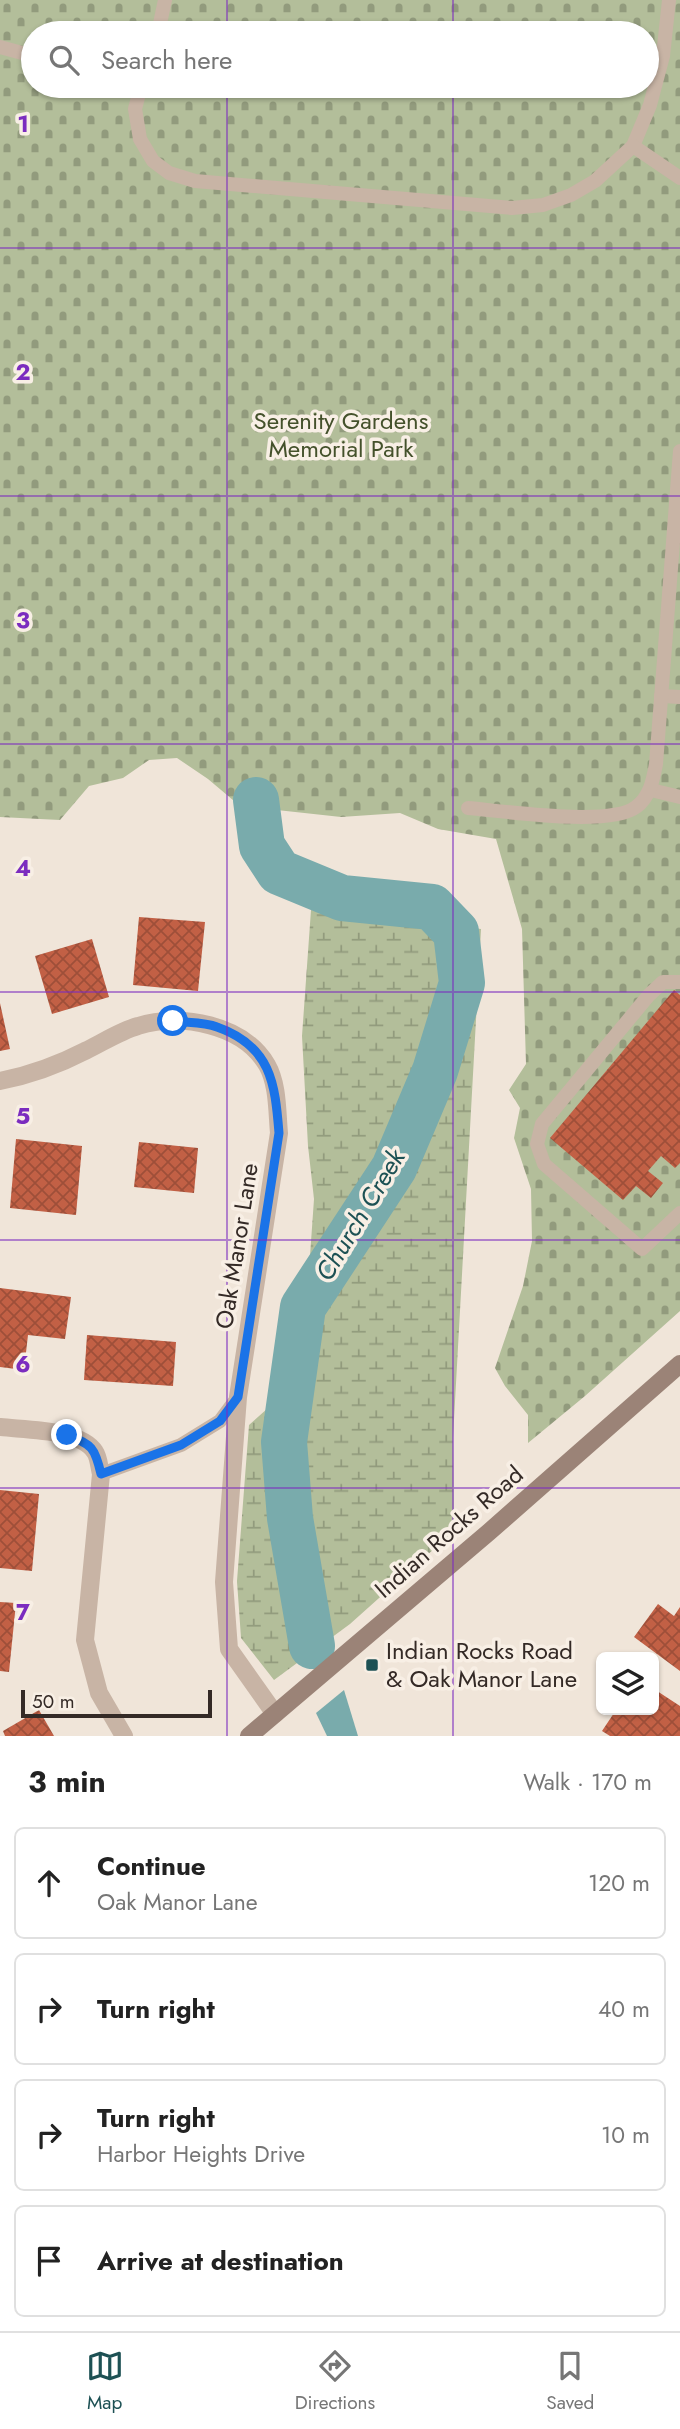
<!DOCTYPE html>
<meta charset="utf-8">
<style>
body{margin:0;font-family:Jost,sans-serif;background:#f2f2f2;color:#222}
.controls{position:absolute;right:21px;bottom:21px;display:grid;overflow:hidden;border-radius:10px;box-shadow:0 2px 5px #0004}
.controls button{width:63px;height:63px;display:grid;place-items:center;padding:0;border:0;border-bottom:2px solid #e0e0e0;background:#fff;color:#222;font:35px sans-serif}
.scale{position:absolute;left:21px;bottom:18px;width:191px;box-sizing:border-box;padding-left:7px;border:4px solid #342a26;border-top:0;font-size:19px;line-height:24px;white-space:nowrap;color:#342a26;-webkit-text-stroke:5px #f8efe5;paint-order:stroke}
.stop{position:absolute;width:21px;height:21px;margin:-16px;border:5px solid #1a73e8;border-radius:50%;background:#fff}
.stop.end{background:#1a73e8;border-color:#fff;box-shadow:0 2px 7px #0008}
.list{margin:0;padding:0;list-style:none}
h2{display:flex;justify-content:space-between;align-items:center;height:91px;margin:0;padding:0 28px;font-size:30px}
h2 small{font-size:23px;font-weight:400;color:#767676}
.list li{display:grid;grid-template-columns:46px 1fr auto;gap:21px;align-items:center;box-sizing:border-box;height:112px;margin:0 14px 14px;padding:0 14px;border:2px solid #e0e0e0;border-radius:10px}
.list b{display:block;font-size:26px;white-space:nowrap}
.list p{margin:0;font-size:23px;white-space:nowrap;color:#767676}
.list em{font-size:23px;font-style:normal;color:#767676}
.icon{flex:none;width:38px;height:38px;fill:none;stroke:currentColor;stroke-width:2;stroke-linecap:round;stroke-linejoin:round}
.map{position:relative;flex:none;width:680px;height:1736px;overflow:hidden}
.search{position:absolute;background:#fff;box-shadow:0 2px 5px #0004;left:21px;right:21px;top:21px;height:77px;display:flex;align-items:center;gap:18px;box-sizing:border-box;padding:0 24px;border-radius:38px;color:#767676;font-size:26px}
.sheet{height:595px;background:#fff}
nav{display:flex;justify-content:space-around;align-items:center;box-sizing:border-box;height:98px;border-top:2px solid #e0e0e0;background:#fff;font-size:19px;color:#767676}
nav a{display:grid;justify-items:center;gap:4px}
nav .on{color:#1d5154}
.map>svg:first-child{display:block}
.wetland{fill:url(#wetland-marsh)}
.cemetery{fill:url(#cemetery-stones);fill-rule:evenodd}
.water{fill:#79abac}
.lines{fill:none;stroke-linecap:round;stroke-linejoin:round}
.river{stroke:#79abac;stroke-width:46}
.building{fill:url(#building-cross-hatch)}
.lane{stroke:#c8b4a5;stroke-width:14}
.street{stroke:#c8b4a5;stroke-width:18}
.secondary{stroke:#9b8377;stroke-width:18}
.route{stroke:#1a73e8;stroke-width:9}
.grid{fill:none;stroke:#7b2cbf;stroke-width:2;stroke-opacity:0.55}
.poi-dot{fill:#1d5154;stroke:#f8efe5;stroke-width:2.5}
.labels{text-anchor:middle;stroke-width:7;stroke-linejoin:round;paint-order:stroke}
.park-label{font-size:24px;fill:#44512b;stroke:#f8efe5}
.street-label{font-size:24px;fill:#342a26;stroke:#f8efe5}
.poi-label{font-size:24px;fill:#342a26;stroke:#f8efe5;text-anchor:start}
.water-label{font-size:26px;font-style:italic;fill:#1d5154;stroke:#f8efe5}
.grid-label{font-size:23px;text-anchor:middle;font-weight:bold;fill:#7b2cbf;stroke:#f8efe5;stroke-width:7;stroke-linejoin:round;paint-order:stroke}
</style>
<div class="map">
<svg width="680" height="1736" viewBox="0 0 680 1736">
<defs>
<pattern id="wetland-marsh" width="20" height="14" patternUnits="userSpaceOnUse" patternTransform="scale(1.75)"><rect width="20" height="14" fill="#b3be9a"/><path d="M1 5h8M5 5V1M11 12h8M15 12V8" fill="none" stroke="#929b7d"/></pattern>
<pattern id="cemetery-stones" width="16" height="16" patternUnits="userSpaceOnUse" patternTransform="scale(1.75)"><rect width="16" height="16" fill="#b3be9a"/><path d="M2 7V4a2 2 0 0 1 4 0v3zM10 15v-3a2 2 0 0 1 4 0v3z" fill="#929b7d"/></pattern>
<pattern id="building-cross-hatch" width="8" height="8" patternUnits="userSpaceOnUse" patternTransform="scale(1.75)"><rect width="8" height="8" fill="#c26045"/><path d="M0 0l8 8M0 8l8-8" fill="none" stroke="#9e4f39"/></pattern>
</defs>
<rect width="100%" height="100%" fill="#f0e5d9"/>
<path class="wetland" d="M311,910L481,929L453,1438L454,1531L350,1624L274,1680L241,1638L237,1581L249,1425L286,1392L307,1299L314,1199L308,1146L302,1036Z"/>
<path class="cemetery" d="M0,0H680V1311L585,1396L528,1443V1415L505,1386L495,1368L523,1286L532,1241L531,1189L514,1138L520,1108L509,1090L526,1064L522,929L496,839L438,829L400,813L341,817L240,806L208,779L177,758L149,760L123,778L89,786L60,820L0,817ZM33,33H647V86H33Z"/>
<path class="water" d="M344,1690L358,1736H327L316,1713Z"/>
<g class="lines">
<path class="river" d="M256,800L262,846L279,872L342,898L432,907L456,932L462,983L435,1071L394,1168L303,1307L284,1442L290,1518L312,1646"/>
</g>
<g class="building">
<path d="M139,917L205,922L198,991L133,985Z"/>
<path d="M92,939L109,997L52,1014L35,956Z"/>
<path d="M674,990L680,995V1163L675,1168L661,1156L648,1171L663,1183L651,1198L636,1186L623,1200L550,1138Z"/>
<path d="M0,1003L10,1049L0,1051Z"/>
<path d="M16,1139L82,1146L76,1215L10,1208Z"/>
<path d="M139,1142L198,1148L194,1193L134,1187Z"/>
<path d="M0,1288L71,1297L65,1339L28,1335L24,1370L0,1367Z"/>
<path d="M87,1335L176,1342L173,1386L84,1380Z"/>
<path d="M0,1490L39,1494L32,1571L0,1568Z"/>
<path d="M0,1602L16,1603L9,1672L0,1671Z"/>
<path d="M658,1604L674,1616L680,1607V1671L634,1637Z"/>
<path d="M654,1689L680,1706V1736H610L602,1731L616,1710H654Z"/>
<path d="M39,1710L54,1736H5L3,1731Z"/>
</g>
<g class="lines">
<g class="lane">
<path d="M158,33L165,0"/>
<path d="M0,47L33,56"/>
<path d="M121,86L139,92"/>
<path d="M141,86L135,109L140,139L153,161L169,173L195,181L512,208L543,205L571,195L595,181L633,146L650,105L663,56L669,0"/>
<path d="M633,146L680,178"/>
<path d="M661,696L680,697"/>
<path d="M651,790L680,797"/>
<path d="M468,808C504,811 610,827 636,807C650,797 653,780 656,764L680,451"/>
<path d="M680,982H663L649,995L542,1124L537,1144L544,1164L642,1249L680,1213"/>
<path d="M101,1474L181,1445L220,1421L238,1397"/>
</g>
<g class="street">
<path d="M0,1081C30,1075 58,1065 85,1051C102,1043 120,1031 138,1026C181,1013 243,1024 267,1065C278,1084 277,1112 279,1133L238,1397L224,1582L229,1649L275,1714"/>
<path d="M0,1427C25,1430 81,1429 95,1452C99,1458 99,1467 101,1474L85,1640L99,1693L124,1736"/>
</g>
<path class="secondary" d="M249,1736L489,1532L680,1364"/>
</g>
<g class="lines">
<path class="route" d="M67,1435C92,1444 95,1448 101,1474L181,1445L220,1421L238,1397L279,1133C275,1083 271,1046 217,1027C204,1022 187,1023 173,1021"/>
</g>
<path class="grid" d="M227,0V33M453,0V33M227,86V1736M453,86V1736M0,248H680M0,496H680M0,744H680M0,992H680M0,1240H680M0,1488H680"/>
<rect class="poi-dot" x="365" y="1658" width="14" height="14" rx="3.5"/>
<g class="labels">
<g class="park-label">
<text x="341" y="429">Serenity Gardens<tspan x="341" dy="28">Memorial Park</tspan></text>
</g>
<g class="street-label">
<text transform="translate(237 1246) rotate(-81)" y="8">Oak Manor Lane</text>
<text transform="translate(449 1532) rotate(-41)" y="8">Indian Rocks Road</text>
</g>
<g class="poi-label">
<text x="386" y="1659">Indian Rocks Road<tspan x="386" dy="28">&amp; Oak Manor Lane</tspan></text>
</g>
<g class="water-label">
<text transform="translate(360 1215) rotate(-59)" y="9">Church Creek</text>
</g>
</g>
<g class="grid-label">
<text x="23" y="132">1</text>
<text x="23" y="380">2</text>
<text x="23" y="628">3</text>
<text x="23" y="876">4</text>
<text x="23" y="1124">5</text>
<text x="23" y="1372">6</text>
<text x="23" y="1620">7</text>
</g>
</svg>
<div class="controls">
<button><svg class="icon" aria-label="layers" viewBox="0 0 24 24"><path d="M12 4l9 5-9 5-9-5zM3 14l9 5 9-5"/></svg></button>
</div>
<div class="scale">50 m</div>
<div class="stop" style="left:173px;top:1021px"></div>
<div class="stop end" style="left:67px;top:1435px"></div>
<div class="search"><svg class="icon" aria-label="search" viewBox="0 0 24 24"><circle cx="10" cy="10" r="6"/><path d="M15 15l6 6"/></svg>Search here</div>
</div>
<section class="sheet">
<h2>3 min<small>Walk · 170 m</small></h2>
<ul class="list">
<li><svg class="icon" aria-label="ahead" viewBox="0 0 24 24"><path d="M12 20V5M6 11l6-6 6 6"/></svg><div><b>Continue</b><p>Oak Manor Lane</p></div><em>120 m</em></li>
<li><svg class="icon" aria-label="right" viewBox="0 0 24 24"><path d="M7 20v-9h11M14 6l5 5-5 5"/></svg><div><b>Turn right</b></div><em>40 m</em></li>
<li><svg class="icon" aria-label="right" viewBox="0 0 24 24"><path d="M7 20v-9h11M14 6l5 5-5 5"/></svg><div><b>Turn right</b><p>Harbor Heights Drive</p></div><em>10 m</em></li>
<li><svg class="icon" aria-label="arrive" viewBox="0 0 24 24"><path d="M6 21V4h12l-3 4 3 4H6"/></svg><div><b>Arrive at destination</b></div></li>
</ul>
</section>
<nav>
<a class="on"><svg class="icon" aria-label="map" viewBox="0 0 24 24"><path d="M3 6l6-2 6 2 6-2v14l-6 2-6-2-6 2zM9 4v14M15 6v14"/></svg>Map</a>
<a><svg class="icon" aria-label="directions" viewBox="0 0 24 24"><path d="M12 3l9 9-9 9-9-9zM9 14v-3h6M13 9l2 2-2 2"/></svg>Directions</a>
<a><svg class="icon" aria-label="saved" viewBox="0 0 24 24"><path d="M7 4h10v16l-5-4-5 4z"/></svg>Saved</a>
</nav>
